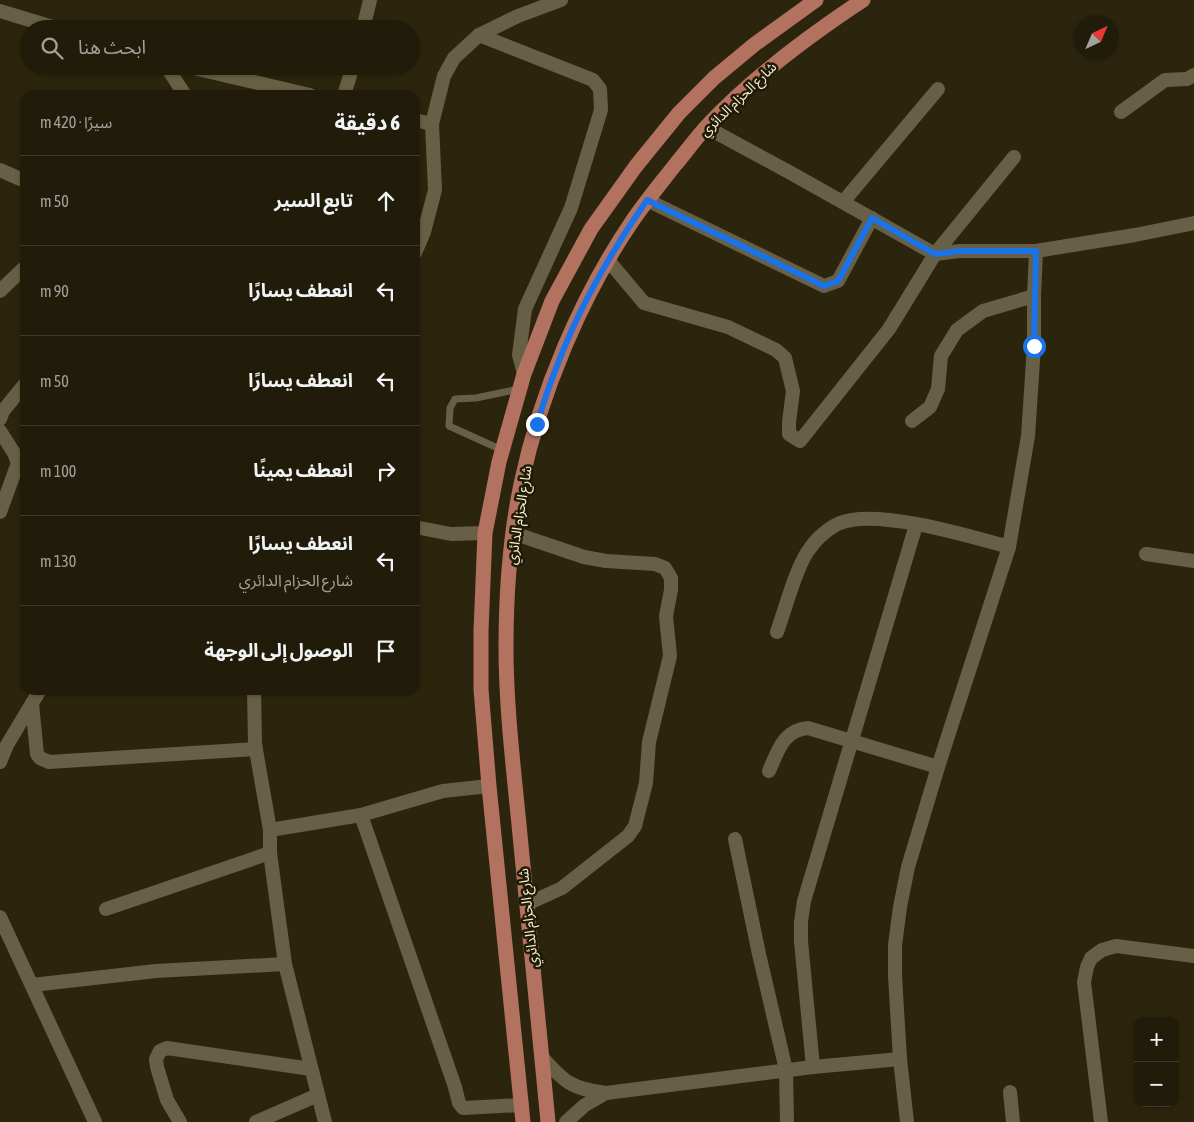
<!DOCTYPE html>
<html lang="ar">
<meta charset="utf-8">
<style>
body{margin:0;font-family:"Asap Condensed","Noto Sans Arabic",sans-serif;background:#2d2918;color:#f1f3f6;direction:rtl}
.controls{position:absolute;right:15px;bottom:15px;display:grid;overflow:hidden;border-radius:10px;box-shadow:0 1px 4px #0004}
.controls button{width:45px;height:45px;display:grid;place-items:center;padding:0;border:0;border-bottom:1px solid #3e3a2b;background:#211c0a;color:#f1f3f6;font:25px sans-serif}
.compass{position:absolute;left:1074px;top:15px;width:45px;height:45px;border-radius:50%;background:#211c0a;box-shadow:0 1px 4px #0004;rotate:44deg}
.stop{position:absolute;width:15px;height:15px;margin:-11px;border:4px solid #1a73e8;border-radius:50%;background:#fff}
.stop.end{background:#1a73e8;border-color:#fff;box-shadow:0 1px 5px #0008}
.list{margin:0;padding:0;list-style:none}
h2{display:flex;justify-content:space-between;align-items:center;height:65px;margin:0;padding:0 20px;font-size:21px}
h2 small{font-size:16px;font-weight:400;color:#a2a19c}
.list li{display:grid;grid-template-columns:32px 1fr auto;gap:15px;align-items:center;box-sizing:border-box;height:90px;padding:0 20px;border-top:1px solid #3e3a2b}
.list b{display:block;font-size:19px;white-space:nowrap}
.list p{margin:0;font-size:16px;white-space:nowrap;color:#a2a19c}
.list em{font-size:16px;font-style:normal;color:#a2a19c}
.icon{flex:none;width:28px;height:28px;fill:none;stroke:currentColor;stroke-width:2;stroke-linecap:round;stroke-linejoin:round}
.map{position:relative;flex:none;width:1194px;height:1122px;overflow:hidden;direction:ltr}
.search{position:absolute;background:#211c0a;box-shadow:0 1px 4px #0004;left:20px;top:20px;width:400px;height:55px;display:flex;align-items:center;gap:12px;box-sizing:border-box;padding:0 18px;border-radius:28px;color:#a2a19c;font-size:19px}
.panel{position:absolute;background:#211c0a;box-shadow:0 1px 4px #0004;left:20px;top:90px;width:400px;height:605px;border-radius:15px;direction:rtl}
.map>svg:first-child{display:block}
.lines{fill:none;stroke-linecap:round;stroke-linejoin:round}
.service{stroke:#676046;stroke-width:7}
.minor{stroke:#676046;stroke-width:14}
.primary{stroke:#b37160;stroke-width:15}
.route{stroke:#1a73e8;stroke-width:6}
.labels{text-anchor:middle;stroke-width:5;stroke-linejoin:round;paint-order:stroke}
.street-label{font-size:14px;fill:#f2eee0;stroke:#221b04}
</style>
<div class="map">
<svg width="1194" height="1122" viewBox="0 0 1194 1122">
<rect width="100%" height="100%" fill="#2c250d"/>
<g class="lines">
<path class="service" d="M502,450L449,426L450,408L455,399L476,398L519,389"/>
<g class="minor">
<path d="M0,11L59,29"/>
<path d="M363,29L370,0"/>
<path d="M479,35L593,80L600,89L601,110L571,208L525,309L519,355L524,374"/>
<path d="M166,66L185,95"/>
<path d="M185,66L310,95"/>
<path d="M344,95L353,66"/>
<path d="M1121,112L1165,80L1187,79L1194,75"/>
<path d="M415,120L432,124"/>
<path d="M706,127L789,172L935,254L960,251H1036L1135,235L1194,223"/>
<path d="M0,170L25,181"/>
<path d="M647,200L824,286L838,281L872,218"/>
<path d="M843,202L938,89"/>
<path d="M415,253L424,232L435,190L432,124L444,76L454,58L479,35L518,16L561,0"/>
<path d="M608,260L644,303L728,327L776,350L785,358L793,391L789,422V434L800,441L889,329L935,254L1014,157"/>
<path d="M0,291L25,267"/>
<path d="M0,419L3,411L25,384"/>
<path d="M912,421L930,407L938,389L941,356L957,330L983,311L1034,296"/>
<path d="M0,431L14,453L18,463L0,512"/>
<path d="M415,527L451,534L485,533"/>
<path d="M513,533L584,557L606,561L655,564L665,568L671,578V590L666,616L670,656L649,742L646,783L635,826L628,836L562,888L527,904"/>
<path d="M1146,554L1194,561"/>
<path d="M777,632C785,610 797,563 811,547C817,538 830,527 840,523C876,508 970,536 1009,547"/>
<path d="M254,690L255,744L270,830V853L285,964L325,1122"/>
<path d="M32,704L37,754L40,758L49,762L256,749"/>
<path d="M0,762L7,745L40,690"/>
<path d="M769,771C778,751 783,730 808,728L938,767"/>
<path d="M361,815L455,1087L459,1103L463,1108L522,1105"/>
<path d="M270,830L361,815L443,791L489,786"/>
<path d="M735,839L759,954L786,1070L787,1122"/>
<path d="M106,909L270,853"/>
<path d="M0,917L95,1122"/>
<path d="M32,985L156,971L285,964"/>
<path d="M542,1057C564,1082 572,1089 606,1093L813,1067L900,1059"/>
<path d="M813,1067L801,941V922L804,901L916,525"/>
<path d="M1010,1092L1013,1122"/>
<path d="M180,1122L167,1100L157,1067L156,1059L160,1051L167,1048L311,1069"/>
<path d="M256,1122L318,1095"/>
<path d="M566,1122L585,1105L606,1093"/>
<path d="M907,1122L900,1059L895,976V945L900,907L908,867L938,767L1009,547L1028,436L1034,346V296L1036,251"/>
<path d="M1101,1122L1084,982L1087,967L1091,958L1102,950L1116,946L1194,956"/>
</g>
<g class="primary">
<path d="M523,1122L489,786L481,689V631L485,533L499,462L524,374L552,301L591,229L636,166L679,113L714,78L755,44L816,0"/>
<path d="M548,1122C539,1026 529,930 520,835C514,772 506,709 506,647C506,593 510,537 521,484C540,394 581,296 633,220C646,201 661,183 675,165C686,152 696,138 707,126C753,77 807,37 863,0"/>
</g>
</g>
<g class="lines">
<path class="route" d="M537,424C543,405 549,385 557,366C579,307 611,252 647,200L824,286L838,281L872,218L935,254L960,251H1036L1034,346"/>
</g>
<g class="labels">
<g class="street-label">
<text transform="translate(738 99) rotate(-44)" y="5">شارع الحزام الدائري</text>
<text transform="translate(519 515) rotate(-81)" y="5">شارع الحزام الدائري</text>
<text transform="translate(528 918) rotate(-96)" y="5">شارع الحزام الدائري</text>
</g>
</g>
</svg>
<div class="controls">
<button>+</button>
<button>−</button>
</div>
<svg class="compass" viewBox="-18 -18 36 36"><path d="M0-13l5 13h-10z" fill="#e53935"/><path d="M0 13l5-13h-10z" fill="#a2a19c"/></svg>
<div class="stop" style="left:1034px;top:346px"></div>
<div class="stop end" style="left:537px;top:424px"></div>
<div class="search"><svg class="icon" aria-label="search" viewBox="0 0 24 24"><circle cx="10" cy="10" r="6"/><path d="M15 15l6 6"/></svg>ابحث هنا</div>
<section class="panel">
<h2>6 دقيقة<small>سيرًا · 420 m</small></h2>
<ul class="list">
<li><svg class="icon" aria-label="ahead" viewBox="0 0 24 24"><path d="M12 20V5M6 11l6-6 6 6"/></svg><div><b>تابع السير</b></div><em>50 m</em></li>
<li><svg class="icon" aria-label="left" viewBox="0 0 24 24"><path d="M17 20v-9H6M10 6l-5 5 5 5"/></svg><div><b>انعطف يسارًا</b></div><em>90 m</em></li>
<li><svg class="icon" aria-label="left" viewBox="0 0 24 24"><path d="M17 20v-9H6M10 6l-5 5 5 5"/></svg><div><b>انعطف يسارًا</b></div><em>50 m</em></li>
<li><svg class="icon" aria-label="right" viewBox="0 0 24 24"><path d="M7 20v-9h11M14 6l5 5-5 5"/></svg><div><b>انعطف يمينًا</b></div><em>100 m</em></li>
<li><svg class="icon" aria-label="left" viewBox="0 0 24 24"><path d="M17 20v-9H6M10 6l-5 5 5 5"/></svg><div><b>انعطف يسارًا</b><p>شارع الحزام الدائري</p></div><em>130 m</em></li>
<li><svg class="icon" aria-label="arrive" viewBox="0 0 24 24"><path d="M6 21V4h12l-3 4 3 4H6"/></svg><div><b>الوصول إلى الوجهة</b></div></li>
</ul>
</section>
</div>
